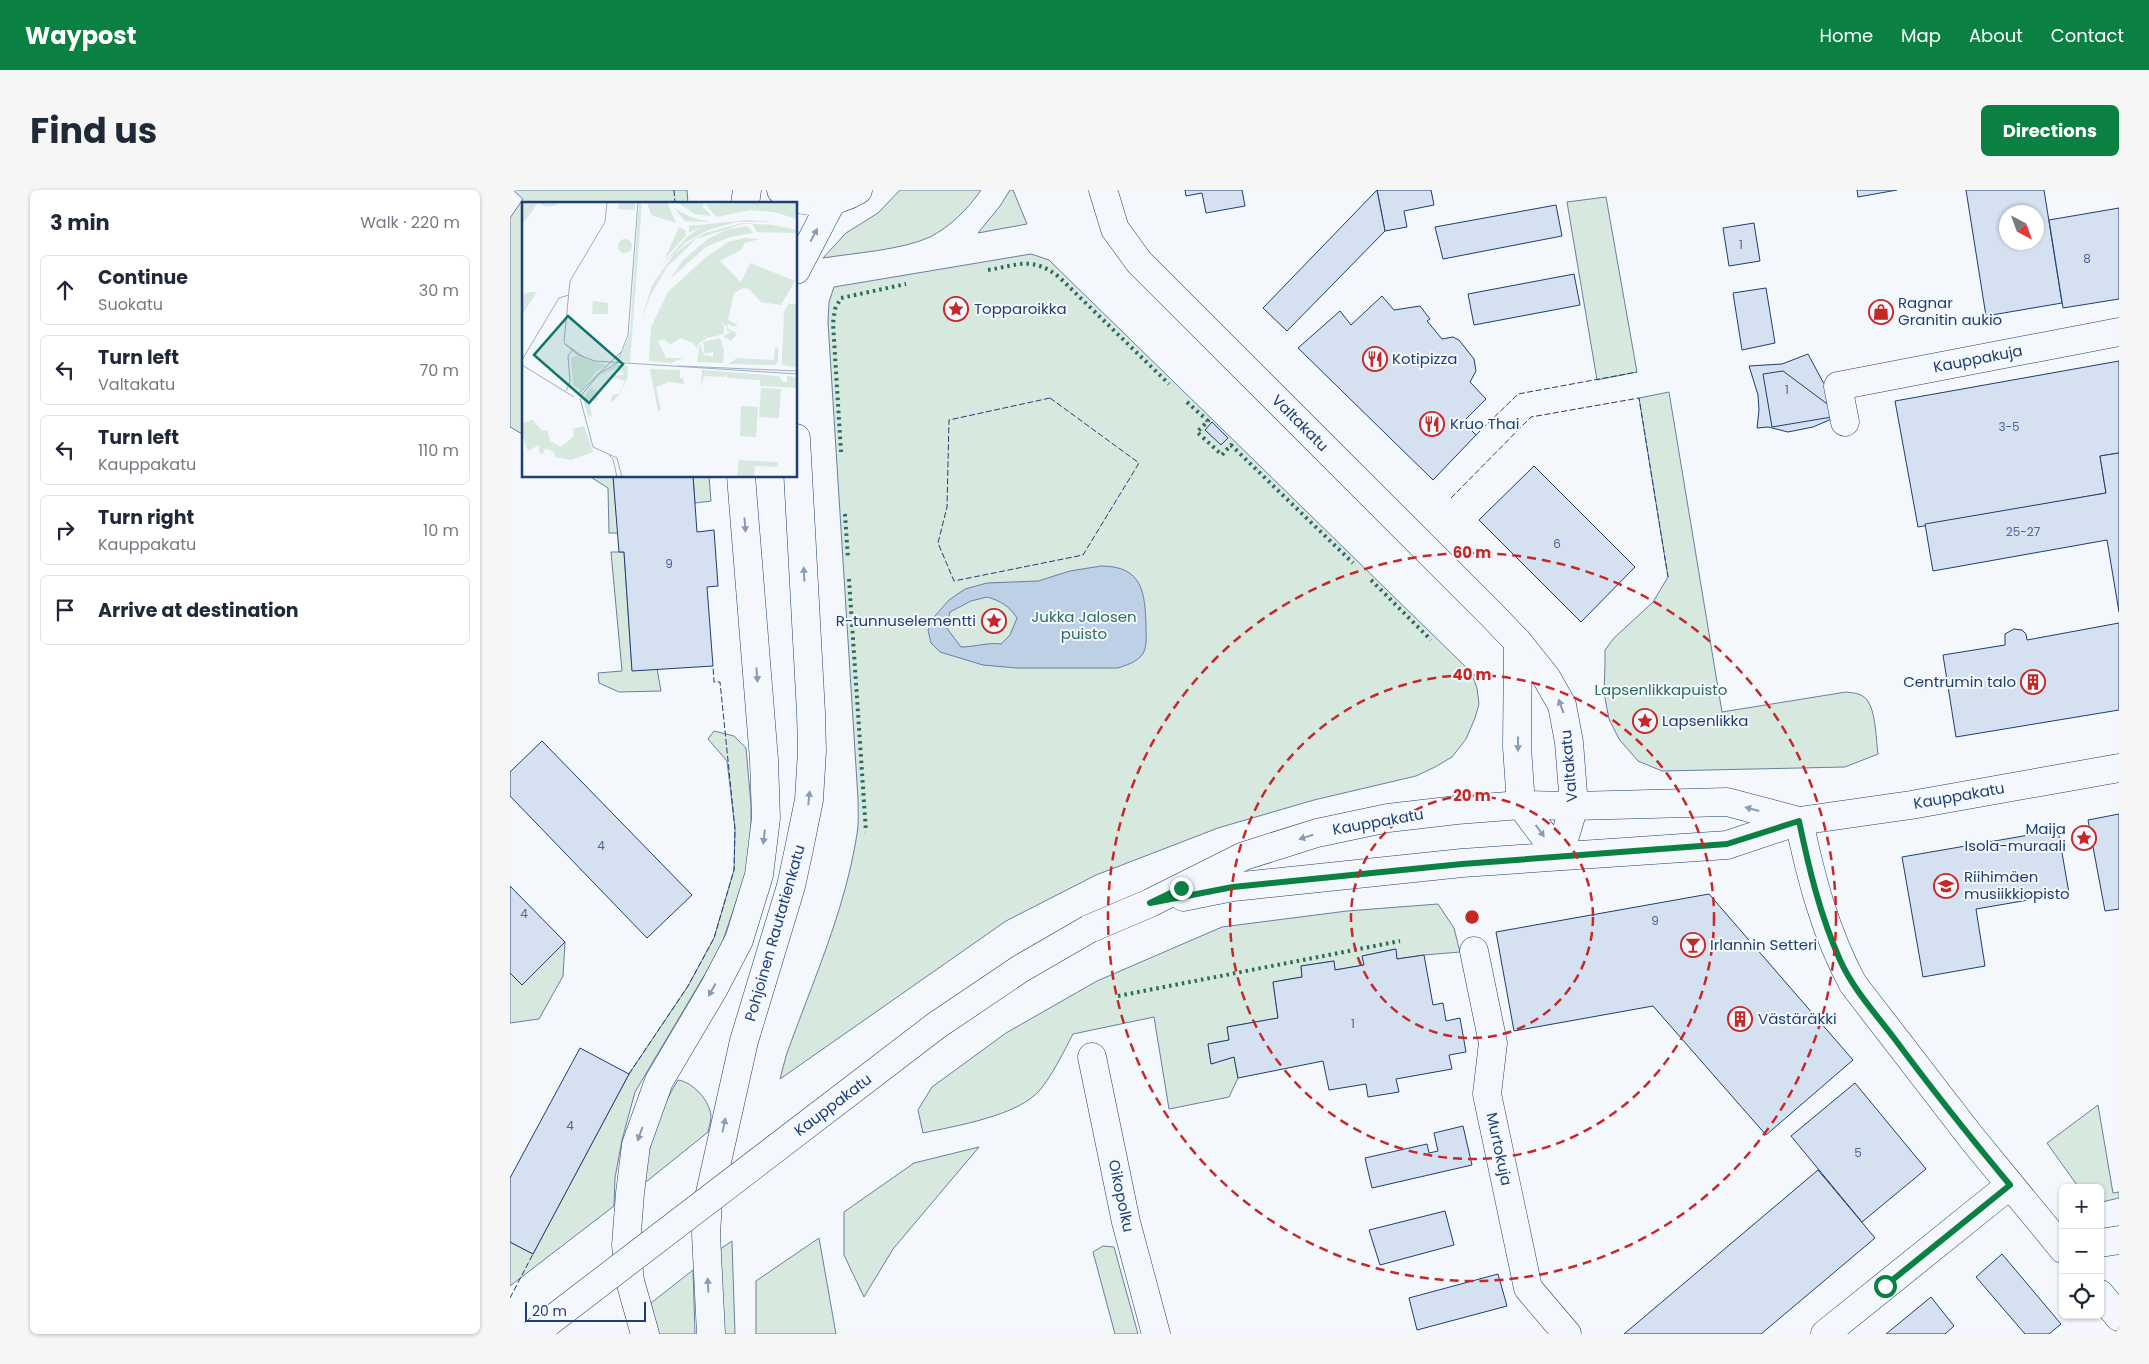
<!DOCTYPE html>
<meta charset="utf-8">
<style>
body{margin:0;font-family:Poppins,sans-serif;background:#f6f6f7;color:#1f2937}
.controls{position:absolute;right:15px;bottom:15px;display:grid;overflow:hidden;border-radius:8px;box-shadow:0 1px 4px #0004}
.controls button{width:45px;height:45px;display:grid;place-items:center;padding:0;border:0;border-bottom:1px solid #e0e1e3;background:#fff;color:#1f2937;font:25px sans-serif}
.compass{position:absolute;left:1489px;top:15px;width:45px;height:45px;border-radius:50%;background:#fff;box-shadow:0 1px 4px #0004;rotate:139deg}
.scale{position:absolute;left:15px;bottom:12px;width:121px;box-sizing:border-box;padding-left:5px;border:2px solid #1d3f73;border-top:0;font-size:14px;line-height:18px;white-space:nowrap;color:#1d3f73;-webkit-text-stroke:4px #f4f7fb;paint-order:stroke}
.stop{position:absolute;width:15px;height:15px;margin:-11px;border:4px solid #0b8043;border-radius:50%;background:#fff}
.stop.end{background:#0b8043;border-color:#fff;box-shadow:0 1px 5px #0008}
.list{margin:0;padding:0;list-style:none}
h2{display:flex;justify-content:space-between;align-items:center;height:65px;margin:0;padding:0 20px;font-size:21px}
h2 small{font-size:16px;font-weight:400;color:#747a83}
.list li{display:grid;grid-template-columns:32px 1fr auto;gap:15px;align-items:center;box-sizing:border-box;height:70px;margin:0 10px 10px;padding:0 10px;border:1px solid #e0e1e3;border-radius:8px}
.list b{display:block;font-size:19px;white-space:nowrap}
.list p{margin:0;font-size:16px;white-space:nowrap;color:#747a83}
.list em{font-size:16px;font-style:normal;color:#747a83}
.icon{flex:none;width:28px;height:28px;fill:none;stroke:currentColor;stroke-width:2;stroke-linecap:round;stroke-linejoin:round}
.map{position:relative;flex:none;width:1609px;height:1144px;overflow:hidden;border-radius:8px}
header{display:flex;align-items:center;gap:30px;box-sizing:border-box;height:70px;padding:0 25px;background:#0b8043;color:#fff}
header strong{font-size:24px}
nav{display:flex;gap:28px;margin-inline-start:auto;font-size:18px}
.intro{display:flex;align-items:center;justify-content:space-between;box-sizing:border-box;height:120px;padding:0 30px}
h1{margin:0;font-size:35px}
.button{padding:12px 22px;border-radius:8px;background:#0b8043;color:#fff;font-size:18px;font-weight:700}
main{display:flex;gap:30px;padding:0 30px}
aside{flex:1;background:#fff;border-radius:8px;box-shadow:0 1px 4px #0004}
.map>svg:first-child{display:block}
.green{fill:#d7e8df;stroke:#687fa3}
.water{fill:#bed0e5;stroke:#687fa3;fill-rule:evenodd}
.building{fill:#d5e0f0;stroke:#1d3f73;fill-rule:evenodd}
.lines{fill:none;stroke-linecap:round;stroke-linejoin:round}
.street-casing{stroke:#1d3f73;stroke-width:29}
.secondary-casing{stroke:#1d3f73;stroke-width:29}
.street{stroke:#f4f7fb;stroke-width:28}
.secondary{stroke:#f4f7fb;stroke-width:28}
.secondary-bridge-casing{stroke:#1d3f73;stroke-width:29;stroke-linecap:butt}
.secondary-bridge{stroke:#f4f7fb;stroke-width:28}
.hedge{stroke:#2c6c60;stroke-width:4;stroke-dasharray:2.5 4;stroke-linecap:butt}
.fence{stroke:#1d3f73;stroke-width:1;stroke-dasharray:6 2.5;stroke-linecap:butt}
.oneway{fill:#889bb7}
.route{stroke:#0b8043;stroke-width:6}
.ring{fill:none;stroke:#c62828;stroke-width:2.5;stroke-dasharray:9 6}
.labels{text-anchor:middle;stroke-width:4;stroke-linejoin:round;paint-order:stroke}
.number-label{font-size:12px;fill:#4b6792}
.poi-label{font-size:15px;fill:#1d3f73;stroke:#f4f7fb;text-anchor:start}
.street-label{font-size:15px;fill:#1d3f73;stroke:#f4f7fb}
.park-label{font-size:15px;fill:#2c6c60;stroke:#f4f7fb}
.inset-road{fill:none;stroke:#9eadc5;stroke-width:1}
.view{fill:#0f766e;fill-opacity:0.15;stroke:#0f766e;stroke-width:2.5}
.inset-edge{fill:none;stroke:#1d3f73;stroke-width:2.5}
.centre{fill:#c62828;stroke:#f4f7fb;stroke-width:2.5}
.ring-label{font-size:15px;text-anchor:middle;font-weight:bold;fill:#c62828;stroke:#f4f7fb;stroke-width:4;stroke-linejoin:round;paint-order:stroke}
</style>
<header>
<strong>Waypost</strong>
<nav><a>Home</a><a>Map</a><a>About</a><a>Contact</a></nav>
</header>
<div class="intro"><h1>Find us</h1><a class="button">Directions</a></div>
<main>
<aside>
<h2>3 min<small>Walk · 220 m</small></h2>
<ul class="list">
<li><svg class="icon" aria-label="ahead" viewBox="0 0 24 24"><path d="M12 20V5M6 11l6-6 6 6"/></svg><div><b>Continue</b><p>Suokatu</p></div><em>30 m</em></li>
<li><svg class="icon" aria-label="left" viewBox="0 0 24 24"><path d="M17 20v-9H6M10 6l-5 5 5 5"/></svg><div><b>Turn left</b><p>Valtakatu</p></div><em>70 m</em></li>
<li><svg class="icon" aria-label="left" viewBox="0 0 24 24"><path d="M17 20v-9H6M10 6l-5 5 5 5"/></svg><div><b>Turn left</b><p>Kauppakatu</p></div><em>110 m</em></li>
<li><svg class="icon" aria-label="right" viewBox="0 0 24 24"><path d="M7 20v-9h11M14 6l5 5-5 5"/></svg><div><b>Turn right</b><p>Kauppakatu</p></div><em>10 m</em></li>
<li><svg class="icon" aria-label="arrive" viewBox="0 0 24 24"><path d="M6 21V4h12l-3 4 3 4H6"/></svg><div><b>Arrive at destination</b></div></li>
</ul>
</aside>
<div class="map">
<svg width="1609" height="1144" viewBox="0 0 1609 1144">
<rect width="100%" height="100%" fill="#f4f7fb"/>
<g class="green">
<path d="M3,0H177L178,14H14V245L0,237V28L13,9Z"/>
<path d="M390,0H471C458,19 441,36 420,47C392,60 344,63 313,68L336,43L368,23Z"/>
<path d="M500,0H503L517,34L468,43L490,16Z"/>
<path d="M1096,7L1127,182L1087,190L1057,12Z"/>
<path d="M521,64L539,70L961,482L967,498L969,514L965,528L956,549L942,567L925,577L906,586L804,610L708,638L586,685L496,731L270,889L276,866C302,793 335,721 347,644C349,633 348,621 348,609L318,132L319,112L324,97Z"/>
<path d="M1159,202L1212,522L1336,502C1343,503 1352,503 1357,510C1366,521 1366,550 1368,564L1335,577L1152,581L1128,571L1109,549L1099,529L1094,503L1095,475V460L1104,448L1143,412L1158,387L1129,208Z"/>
<path d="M79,286H103L108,343H99L98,298Z"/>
<path d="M183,286H199L201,311L185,313Z"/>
<path d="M101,362H114L122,480L147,479L151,501L109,502L89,493L88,483L112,481Z"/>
<path d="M204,541L224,546L236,558L241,615V650L235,686L210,759L125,902L112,950L105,988L104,1016L0,1096V1052L23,1064L119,884L178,796L204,748L224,680L225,639L217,571L198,549Z"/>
<path d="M928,714L944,738L950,762L914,765L887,769L885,759L853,766L854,775L825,780L824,771L791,776L792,787L763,792L768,828L717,837L719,850L698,854L701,874L724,867L728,888L719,907L659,919L644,827L563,844C553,863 543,884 530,900C508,926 445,936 413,943L408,920L422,897L496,843L587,791L712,737L837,721Z"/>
<path d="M55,752L53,786L29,829L0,833V783L12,795Z"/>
<path d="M168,890C183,892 200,911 201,926C201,931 199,937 198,942L131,996C139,959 148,921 168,890Z"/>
<path d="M1588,915L1603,1003L1609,1002V1008L1592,1012L1590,998H1569L1537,953Z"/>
<path d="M469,957L383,1059L354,1107L334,1065V1022L404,973Z"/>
<path d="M309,1048L326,1144H246V1091Z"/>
<path d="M222,1051L225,1144H213L210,1059Z"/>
<path d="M593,1056L604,1057L628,1144H605L583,1062Z"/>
<path d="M183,1080L185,1144H147L141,1113Z"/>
</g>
<path class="water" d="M591,376C633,376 635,403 636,436C636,445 638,459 631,466C625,473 616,475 608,478H507L473,475L430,462L421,453L418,440L424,427L439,410L455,399L477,393L528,391L560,381ZM477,407C491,411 499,416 507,428L500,445L491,454C478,452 465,457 451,457L436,437L440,422L461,411Z"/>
<g class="building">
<path d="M675,0H732L735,16L696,23L692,3L676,6Z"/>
<path d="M867,0H921L924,15L894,21L897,37L875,41Z"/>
<path d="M867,0L875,41L777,141L753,118Z"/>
<path d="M1347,0H1387L1348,7Z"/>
<path d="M1456,0H1534L1552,113L1476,126ZM1496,22H1526V52H1496Z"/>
<path d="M1046,15L1052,46L933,69L925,37Z"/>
<path d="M1609,18V109L1553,118L1539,30Z"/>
<path d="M1244,33L1250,71L1219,76L1213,38Z"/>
<path d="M1064,84L1070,115L964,135L958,104Z"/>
<path d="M1256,98L1265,153L1232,160L1223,103Z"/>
<path d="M872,106L884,120L910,116L920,129L917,131L932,149L943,147L949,150L964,169L966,181L960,192L976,209L953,232L966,245L923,290L788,158L830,121L841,135Z"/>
<path d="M1298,164L1313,192L1327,208L1331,225L1303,237L1278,242L1258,237L1247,238L1249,220L1248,205L1239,176L1272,174Z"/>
<path d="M1609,171V263L1590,266L1596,303L1408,337L1385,211Z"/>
<path d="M1273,181L1320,216L1322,227L1262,237L1253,184Z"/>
<path d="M702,232L718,248L711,255L695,240Z"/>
<path d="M1609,263V422L1597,350L1423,381L1415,334L1596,303L1590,266Z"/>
<path d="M1024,276L1125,377L1071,432L969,330Z"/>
<path d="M103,286H183L187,342L204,340L208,396L197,397L203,476L122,481L114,362H109Z"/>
<path d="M1609,433V520L1446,547L1433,465L1495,455V444L1504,439L1512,440L1516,444L1517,450Z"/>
<path d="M32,551L182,705L137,748L0,606V582Z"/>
<path d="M1609,624V719L1595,721L1578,630Z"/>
<path d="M1548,640L1559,703L1466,719L1475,776L1413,787L1392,667Z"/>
<path d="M0,696L55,752L12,795L0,783Z"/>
<path d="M1199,704L1343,870L1256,945L1143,816L1004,841L986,742Z"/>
<path d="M886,759L887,769L914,765L923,815L933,813L936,831L950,828L956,862L939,865L942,879L886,889L889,902L858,907L856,894L819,900L813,871L728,888L724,867L701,874L698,854L719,850L717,837L768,828L763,792L792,787L791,776L824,771L825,780L854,775L852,766Z"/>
<path d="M70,858L119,884L23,1064L0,1052V988Z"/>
<path d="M1345,893L1416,979L1352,1032L1281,946Z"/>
<path d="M953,936L962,975L862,998L855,968L917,954L919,963L928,961L924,943Z"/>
<path d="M1308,980L1365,1048L1251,1144H1114Z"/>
<path d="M935,1021L944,1055L870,1075L859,1040Z"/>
<path d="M1492,1064L1551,1134L1539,1144H1515L1466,1087Z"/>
<path d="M988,1084L997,1116L907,1140L899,1108Z"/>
<path d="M1421,1107L1444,1136L1435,1144H1376Z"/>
</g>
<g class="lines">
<defs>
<g id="street">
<path d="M1335,232L1328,196L1609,142"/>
<path d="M1289,631L1401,615L1609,578"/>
<path d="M964,761L983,853L977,904L1018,1098L1057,1144"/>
<path d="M582,867L616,1032L646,1144"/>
<path d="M1590,1053L1609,1050"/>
<path d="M1315,1144L1500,995"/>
</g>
<g id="secondary">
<path d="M271,0C292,16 326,14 348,0"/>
<path d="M593,0L605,39L629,72L980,423L1008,452L1036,487L1052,515L1059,552L1064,616L1049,666"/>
<path d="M235,14L237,0"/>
<path d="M286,80L322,11"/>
<path d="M1008,452L1007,557L1011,615L1049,666"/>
<path d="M1289,631C1301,688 1315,742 1343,794L1461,947L1553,1059"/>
<path d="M673,707L723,697L952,673L1217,655L1289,631"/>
<path d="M579,739L640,713L734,666L807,643L878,628L947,620L1011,615L1064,616L1217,612L1289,631"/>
<path d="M1590,1104L1609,1127"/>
<path d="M135,1144L120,1091L116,1055L120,1003L126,955L149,891L204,798L229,750L249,685L256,628L254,570L231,286"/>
<path d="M201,1144L196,1044L198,1012L234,851L281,696L289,659L299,610L302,561L301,523L286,248"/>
</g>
</defs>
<use href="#street" class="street-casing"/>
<use href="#secondary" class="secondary-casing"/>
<use href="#street" class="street"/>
<use href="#secondary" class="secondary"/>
<defs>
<path id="secondary-bridge" d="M23,1144L427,835L510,779L579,739"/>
</defs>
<use href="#secondary-bridge" class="secondary-bridge-casing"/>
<use href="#secondary-bridge" class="secondary-bridge"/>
<g class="hedge">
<path d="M478,80C509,75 522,66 549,87L659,194"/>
<path d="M677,212L698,231L687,242L712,265L721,255L843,373"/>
<path d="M331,262L323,133L325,119L331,108L396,94"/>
<path d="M335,324L338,369"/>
<path d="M339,389L356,642"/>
<path d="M861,390L921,450"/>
<path d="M608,806L890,751"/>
</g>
<g class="fence">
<path d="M164,0L165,14"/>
<path d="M540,208L629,273L573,365L444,391L428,353L437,317L439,230Z"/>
<path d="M966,245L1008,204L1127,182"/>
<path d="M941,308L1021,227L1129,208L1158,387"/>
<path d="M119,884L178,796L204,748L224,680L225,639L210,492H204L203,476"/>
<path d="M0,1108L23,1064"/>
</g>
</g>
<defs><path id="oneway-solid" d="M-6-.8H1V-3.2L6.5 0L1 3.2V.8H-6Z" transform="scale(1.25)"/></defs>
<g class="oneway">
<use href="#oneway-solid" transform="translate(304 45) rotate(-62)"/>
<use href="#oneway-solid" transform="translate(235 335) rotate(86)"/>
<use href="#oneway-solid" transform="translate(294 384) rotate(-93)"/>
<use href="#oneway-solid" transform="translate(247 485) rotate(85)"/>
<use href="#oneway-solid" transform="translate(1051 516) rotate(-110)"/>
<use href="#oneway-solid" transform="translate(1008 554) rotate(90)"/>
<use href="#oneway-solid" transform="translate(299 608) rotate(-84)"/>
<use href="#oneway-solid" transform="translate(1242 619) rotate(-165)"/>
<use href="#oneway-solid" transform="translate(1030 641) rotate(54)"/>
<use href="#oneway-solid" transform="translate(254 647) rotate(97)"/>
<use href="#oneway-solid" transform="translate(796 647) rotate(163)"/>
<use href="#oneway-solid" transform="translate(202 800) rotate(119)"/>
<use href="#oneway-solid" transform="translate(214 935) rotate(-78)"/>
<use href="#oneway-solid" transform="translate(130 944) rotate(110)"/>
<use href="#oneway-solid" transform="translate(198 1095) rotate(-93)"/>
</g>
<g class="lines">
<path class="route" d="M671,698L640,713L723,697L822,687L952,674L1217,654L1289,631C1299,679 1310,725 1330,770C1343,799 1365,823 1384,848C1421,898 1460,947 1500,995L1375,1096"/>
</g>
<g class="ring">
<circle cx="962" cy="727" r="121"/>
<circle cx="962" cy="727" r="242"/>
<circle cx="962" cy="727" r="364"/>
</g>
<defs>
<symbol id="sight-ring" viewBox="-11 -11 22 22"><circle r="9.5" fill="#f4f7fb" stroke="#c62828" stroke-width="1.5"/><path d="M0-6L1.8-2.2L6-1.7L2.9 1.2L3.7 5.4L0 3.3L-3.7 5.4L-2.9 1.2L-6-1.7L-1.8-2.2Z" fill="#c62828"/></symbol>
<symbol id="shop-ring" viewBox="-11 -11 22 22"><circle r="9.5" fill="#f4f7fb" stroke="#c62828" stroke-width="1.5"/><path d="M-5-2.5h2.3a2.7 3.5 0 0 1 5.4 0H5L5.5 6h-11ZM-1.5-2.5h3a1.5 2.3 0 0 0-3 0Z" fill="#c62828"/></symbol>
<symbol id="restaurant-ring" viewBox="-11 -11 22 22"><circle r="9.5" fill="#f4f7fb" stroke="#c62828" stroke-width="1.5"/><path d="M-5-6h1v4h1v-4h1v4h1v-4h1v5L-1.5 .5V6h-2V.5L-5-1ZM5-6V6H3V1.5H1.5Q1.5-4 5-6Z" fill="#c62828"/></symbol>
<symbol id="building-ring" viewBox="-11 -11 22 22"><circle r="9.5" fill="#f4f7fb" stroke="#c62828" stroke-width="1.5"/><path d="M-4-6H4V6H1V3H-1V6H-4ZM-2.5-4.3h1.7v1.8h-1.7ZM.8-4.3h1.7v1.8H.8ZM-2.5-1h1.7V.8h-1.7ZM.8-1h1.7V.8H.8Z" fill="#c62828"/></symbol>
<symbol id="school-ring" viewBox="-11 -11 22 22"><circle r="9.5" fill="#f4f7fb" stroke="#c62828" stroke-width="1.5"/><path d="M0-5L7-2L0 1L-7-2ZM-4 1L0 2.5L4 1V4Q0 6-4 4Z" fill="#c62828"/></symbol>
<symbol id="bar-ring" viewBox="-11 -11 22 22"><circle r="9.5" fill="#f4f7fb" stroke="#c62828" stroke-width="1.5"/><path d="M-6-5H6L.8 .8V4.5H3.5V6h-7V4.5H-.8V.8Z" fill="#c62828"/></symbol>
</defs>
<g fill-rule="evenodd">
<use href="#sight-ring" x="432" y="105" width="28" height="28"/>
<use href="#shop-ring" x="1357" y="108" width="28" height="28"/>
<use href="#restaurant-ring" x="851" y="155" width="28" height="28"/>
<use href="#restaurant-ring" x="908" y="220" width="28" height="28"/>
<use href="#sight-ring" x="470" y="417" width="28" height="28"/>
<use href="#building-ring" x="1509" y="478" width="28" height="28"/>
<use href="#sight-ring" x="1121" y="517" width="28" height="28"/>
<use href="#sight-ring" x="1560" y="634" width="28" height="28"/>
<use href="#school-ring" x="1422" y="682" width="28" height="28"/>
<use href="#bar-ring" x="1169" y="741" width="28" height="28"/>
<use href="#building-ring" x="1216" y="815" width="28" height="28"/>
</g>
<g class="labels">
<g class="number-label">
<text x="1231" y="59">1</text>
<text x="1577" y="73">8</text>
<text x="1277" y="204">1</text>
<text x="1499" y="241">3-5</text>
<text x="1513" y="346">25-27</text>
<text x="1047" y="358">6</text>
<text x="159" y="378">9</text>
<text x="91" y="660">4</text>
<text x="14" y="728">4</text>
<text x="1145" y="735">9</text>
<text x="843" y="838">1</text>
<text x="60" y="940">4</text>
<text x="1348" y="967">5</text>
</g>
<g class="poi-label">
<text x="1388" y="118">Ragnar<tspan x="1388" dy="17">Granitin aukio</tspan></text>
<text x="464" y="124">Topparoikka</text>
<text x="882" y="174">Kotipizza</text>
<text x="940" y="239">Kruo Thai</text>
<text x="466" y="436" text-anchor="end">R-tunnuselementti</text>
<text x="1506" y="497" text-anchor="end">Centrumin talo</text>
<text x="1152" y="536">Lapsenlikka</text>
<text x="1556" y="644" text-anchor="end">Maija<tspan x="1556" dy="17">Isola-muraali</tspan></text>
<text x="1454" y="692">Riihimäen<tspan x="1454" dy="17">musiikkiopisto</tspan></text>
<text x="1200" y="760">Irlannin Setteri</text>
<text x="1248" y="834">Västäräkki</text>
</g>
<g class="street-label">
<text transform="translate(1468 169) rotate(-11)" y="5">Kauppakuja</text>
<text transform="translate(790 233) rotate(45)" y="5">Valtakatu</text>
<text transform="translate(1059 576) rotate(-95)" y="5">Valtakatu</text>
<text transform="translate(1449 606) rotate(-10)" y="5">Kauppakatu</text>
<text transform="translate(868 632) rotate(-10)" y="5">Kauppakatu</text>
<text transform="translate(265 743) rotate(-74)" y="5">Pohjoinen Rautatienkatu</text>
<text transform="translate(323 915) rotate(-37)" y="5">Kauppakatu</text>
<text transform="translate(989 959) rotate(78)" y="5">Murtokuja</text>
<text transform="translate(611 1006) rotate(78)" y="5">Oikopolku</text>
</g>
<g class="park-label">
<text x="574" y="432">Jukka Jalosen<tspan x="574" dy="17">puisto</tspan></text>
<text x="1151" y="505">Lapsenlikkapuisto</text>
</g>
</g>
<g transform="translate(12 12)">
<rect width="275" height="275" fill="#f4f7fb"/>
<path d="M0,0H35V3L24,5L16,1L0,23ZM97,0H113V8L96,7ZM117,0H120L108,160L97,159L108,130ZM125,0H145L154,21L129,13ZM155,0H181V5L190,14L172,12ZM275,0V17L252,10L228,8L195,15L183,2ZM152,6L168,15L188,20L163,19ZM226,18L239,19L250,20H215L186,28L164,40L138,65L166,34L178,26L167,30V24ZM221,21L251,23L275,28V31L235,30L230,22H221L174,37L145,65L128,95L119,119L130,83L152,52L165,42L183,31ZM225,24L231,31L208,35L184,45L148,77L161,58L186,37L204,28ZM157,25L163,28L164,33L142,58ZM223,36L237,37L223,41L219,48L198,59L219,80L228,61L273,79L259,103L239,100L227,87L221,86L212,91L206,118L216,123L211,125L205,121L206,127L213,130L215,132L209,139L201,134L210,130L205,129V125L195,116L202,124V132L185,136L183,133L184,137L177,141L175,147L171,141L158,136L148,143L142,137L136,139L144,156H161L149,161L127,159L129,125L146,90L183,56L206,40ZM96 44a7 7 0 1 1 14 0a7 7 0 1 1-14 0ZM7,90H15L0,113V93ZM71,99L86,101V112H70ZM266,102H275V166L261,163L260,156L262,110ZM198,136L202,148L201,161L175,160L178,141L182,153L191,155V150L183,152L181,140ZM253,145H255L256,147V160L252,163L206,162L215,156L252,158ZM53,154L85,163L75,169L59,188L51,183L49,156ZM94,163L106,164L105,177L97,193L89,201L90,193L97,192L103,179L88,174L102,173L98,164L76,175ZM128,167L158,168V176H161L162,182L147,180L134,185L139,208L136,209ZM180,168L257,174L261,180H265V174L275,175V186L238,184V178L206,176L203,172L202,175L182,174L179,185ZM70,184L71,189L74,186L76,198L67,200L70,213L66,215L61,197ZM239,186L259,187L257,216L237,215ZM219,204L236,205L234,235L218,234ZM11,218L20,229L25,228L28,239L39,245L52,234L51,227L62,224L71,250L49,258L33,255L32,250L23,246L21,252L17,251V243L6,249L0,233V221ZM217,258L256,260V265L233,264L232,275H215Z" fill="#d7e8df"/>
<path class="inset-road" d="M42,140L48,79L83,20L85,0M42,141L56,153L73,159L275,172M43,142L63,156M0,158L37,96L47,93M0,163L52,195M156,164L275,169M44,189L48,180L46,154L51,147M57,191L99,150M58,195L77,172L95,161L106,133L116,0M58,196L71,245L95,256L100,275M87,253L91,257L95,275"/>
<path class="view" d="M46,114L101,162L67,201L12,153Z"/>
<rect width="275" height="275" class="inset-edge"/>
</g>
<circle cx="962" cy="727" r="8" class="centre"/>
<g class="ring-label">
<text x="962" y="368">60 m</text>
<text x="962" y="490">40 m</text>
<text x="962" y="611">20 m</text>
</g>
</svg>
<div class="controls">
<button>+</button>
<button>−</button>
<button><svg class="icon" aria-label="locate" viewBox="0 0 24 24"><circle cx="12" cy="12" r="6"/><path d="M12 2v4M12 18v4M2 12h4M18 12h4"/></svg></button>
</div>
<svg class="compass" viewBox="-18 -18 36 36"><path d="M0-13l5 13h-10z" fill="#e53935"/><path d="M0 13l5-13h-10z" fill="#747a83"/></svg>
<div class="scale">20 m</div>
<div class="stop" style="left:1375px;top:1096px"></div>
<div class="stop end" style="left:671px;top:698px"></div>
</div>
</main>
